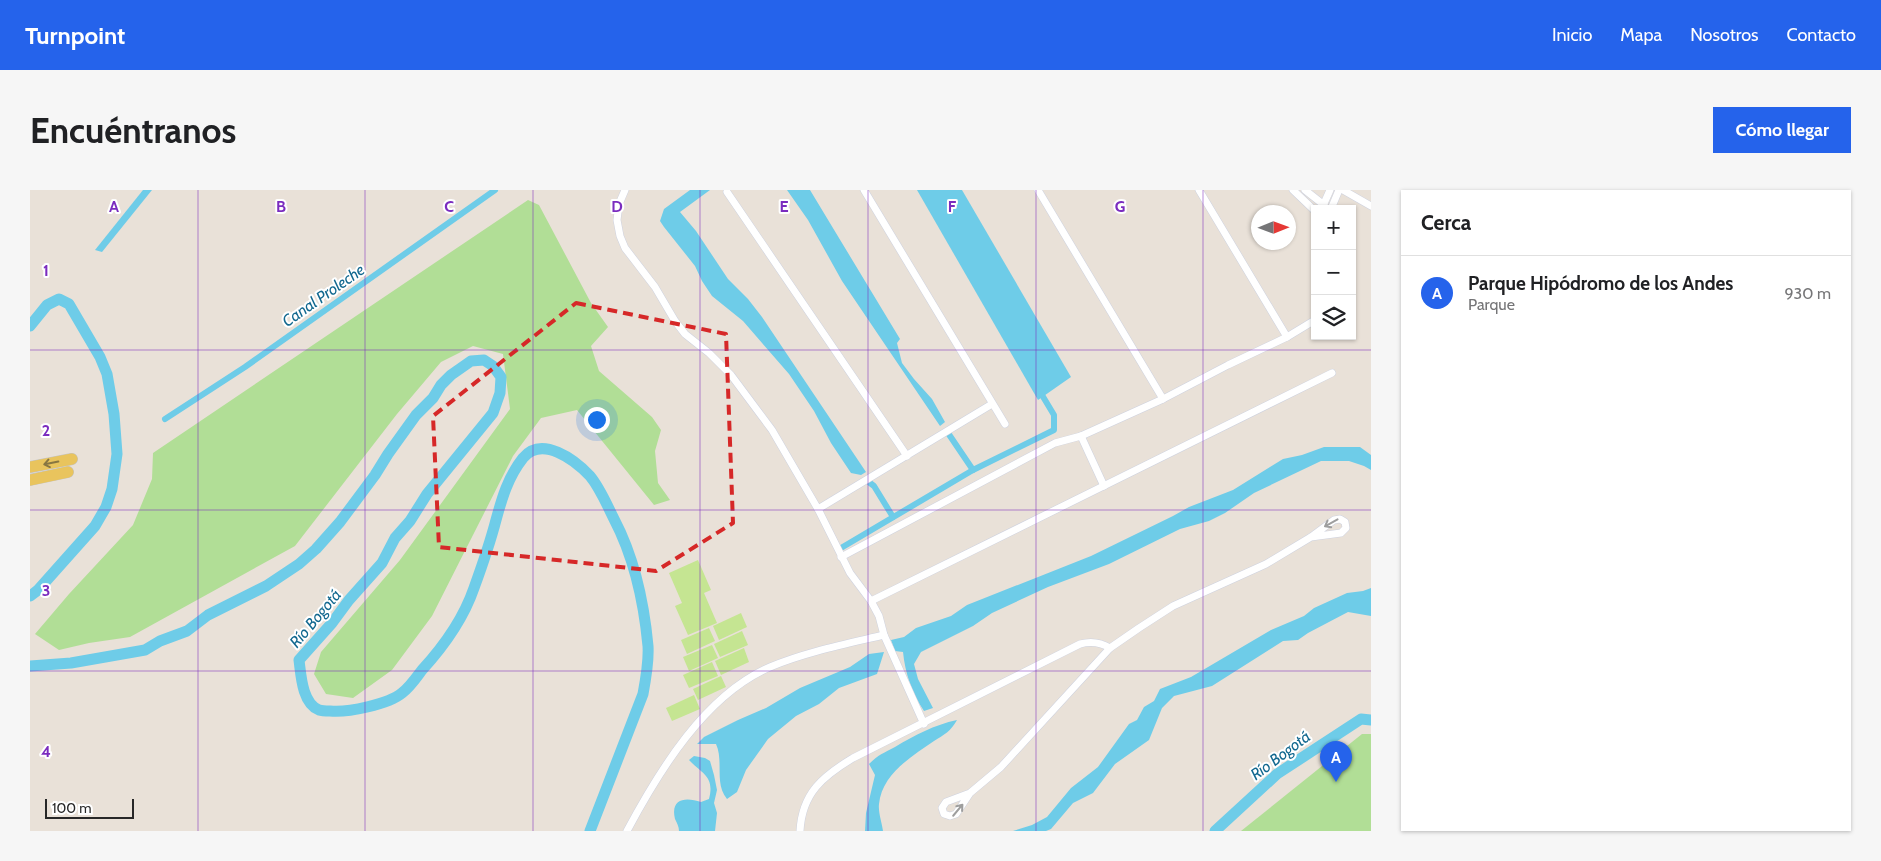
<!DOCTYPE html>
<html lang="es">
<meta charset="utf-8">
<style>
body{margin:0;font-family:Cabin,sans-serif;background:#f6f6f6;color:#202124}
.controls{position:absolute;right:15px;top:15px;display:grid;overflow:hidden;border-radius:0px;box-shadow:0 1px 4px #0004}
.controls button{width:45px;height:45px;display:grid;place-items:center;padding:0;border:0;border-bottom:1px solid #e0e0e0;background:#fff;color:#202124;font:25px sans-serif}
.compass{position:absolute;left:1221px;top:15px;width:45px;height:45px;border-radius:50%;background:#fff;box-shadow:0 1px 4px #0004;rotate:89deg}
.scale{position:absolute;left:15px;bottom:12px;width:89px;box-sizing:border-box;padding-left:5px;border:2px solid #272727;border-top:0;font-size:14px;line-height:18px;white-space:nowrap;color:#272727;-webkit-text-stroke:4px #fff;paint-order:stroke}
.you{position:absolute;left:566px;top:229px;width:18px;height:18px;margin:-12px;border:4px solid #fff;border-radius:50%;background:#1a73e8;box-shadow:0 0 0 8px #1a73e833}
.badge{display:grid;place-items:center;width:32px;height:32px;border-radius:50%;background:#2563eb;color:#fff;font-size:16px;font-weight:700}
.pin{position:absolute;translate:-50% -41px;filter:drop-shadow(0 1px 2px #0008)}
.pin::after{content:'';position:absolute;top:26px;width:18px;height:15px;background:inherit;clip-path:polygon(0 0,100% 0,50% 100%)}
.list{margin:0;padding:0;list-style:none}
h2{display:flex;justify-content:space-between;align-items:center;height:65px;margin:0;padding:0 20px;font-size:21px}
h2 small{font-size:16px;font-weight:400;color:#757577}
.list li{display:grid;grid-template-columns:32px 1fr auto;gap:15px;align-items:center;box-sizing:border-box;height:75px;padding:0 20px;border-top:1px solid #e0e0e0}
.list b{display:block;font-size:19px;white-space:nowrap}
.list p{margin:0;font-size:16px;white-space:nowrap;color:#757577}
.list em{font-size:16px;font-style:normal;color:#757577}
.icon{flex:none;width:28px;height:28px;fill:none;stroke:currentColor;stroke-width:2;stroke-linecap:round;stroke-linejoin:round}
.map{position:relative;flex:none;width:1341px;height:641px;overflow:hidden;border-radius:0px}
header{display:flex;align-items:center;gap:30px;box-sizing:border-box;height:70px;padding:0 25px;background:#2563eb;color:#fff}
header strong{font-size:24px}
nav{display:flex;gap:28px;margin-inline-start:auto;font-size:18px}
.intro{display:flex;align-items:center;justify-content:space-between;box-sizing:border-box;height:120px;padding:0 30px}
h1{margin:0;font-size:35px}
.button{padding:12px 22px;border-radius:0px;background:#2563eb;color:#fff;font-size:18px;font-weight:700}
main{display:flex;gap:30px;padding:0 30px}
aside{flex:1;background:#fff;border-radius:0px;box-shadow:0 1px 4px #0004}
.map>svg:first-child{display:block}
.green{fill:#b1de96}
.pitch{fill:#c5e592}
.water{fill:#6ecce8}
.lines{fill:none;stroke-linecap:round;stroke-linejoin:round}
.canal{stroke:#6ecce8;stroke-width:6}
.river{stroke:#6ecce8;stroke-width:11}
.street-casing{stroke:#ced2df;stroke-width:8}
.primary-casing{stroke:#c3c3c3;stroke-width:12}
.street{stroke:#fff;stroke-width:7}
.primary{stroke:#e9c45d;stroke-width:11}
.oneway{stroke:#887642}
.oneway2{stroke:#9e9e9e}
.marked{fill:none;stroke:#d62828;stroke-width:4;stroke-dasharray:10 6;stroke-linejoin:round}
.grid{fill:none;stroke:#7b2cbf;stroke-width:1;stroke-opacity:0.55}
.labels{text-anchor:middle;stroke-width:4;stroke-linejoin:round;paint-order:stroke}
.water-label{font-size:16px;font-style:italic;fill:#12688f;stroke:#fff}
.grid-label{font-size:16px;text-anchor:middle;font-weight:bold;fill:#7b2cbf;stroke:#fff;stroke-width:4;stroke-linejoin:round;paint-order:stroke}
</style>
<header>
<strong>Turnpoint</strong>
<nav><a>Inicio</a><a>Mapa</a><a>Nosotros</a><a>Contacto</a></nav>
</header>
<div class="intro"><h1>Encuéntranos</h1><a class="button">Cómo llegar</a></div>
<main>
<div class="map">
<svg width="1341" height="641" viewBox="0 0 1341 641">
<rect width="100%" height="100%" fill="#e9e1d8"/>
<g class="green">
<path d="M498,10L509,15L561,113L578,137L561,156L569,181L622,227L631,240L625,261L628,293L640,310L624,315L547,220L511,228L483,266L402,426L362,480L323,508L296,504L284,484L291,462L370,370L480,219L473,164L443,156L411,172L367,224L265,356L100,447L59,453L29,460L5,444L39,404L103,335L122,289L123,263Z"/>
<path d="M1332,544H1341V641H1211Z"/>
</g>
<g class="pitch">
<path d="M668,370L681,400L674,403L687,433L658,445L645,416L652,413L639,383Z"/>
<path d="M711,423L717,437L689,450L683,436Z"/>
<path d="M679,438L685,451L657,464L651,450Z"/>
<path d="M712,441L718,455L690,467L684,454Z"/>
<path d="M682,455L688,468L659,481L653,467Z"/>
<path d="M714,458L719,472L691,485L685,471Z"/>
<path d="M682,472L688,486L659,498L653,485Z"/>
<path d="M691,486L696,497L668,510L663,499Z"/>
<path d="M664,505L670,519L642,531L636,518Z"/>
</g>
<g class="water">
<path d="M113,0H122L72,62L65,60Z"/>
<path d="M660,0H680L650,22L666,41L698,89L718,109L732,127L836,282L831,285L821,283L801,253L784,221L759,184L713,131L682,106L672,91L665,76L634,37L630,31L634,19Z"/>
<path d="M757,0H780L870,149L867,153L872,173L884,189L902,209L915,232L910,236L812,91L778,30Z"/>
<path d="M887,0H932L1041,187L1008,210Z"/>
<path d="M1294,257H1330L1341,265V280L1334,276L1319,271H1291L1224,303L1195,323L1179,331L1150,339L1079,374L1018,397L962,423L943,436L891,462L884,474L888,489L903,518L894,521C882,503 875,483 873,462L865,461L861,450L874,447L886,438L921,426L937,415L1061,366L1143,326L1159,317L1203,300L1253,269L1272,265Z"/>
<path d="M1341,398V426L1318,422L1278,443L1268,450L1253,451L1242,458L1182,496L1144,506L1132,518L1119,550L1085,574L1063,603L1043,613L1021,639L1016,641H983L1002,635L1017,627L1041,598L1068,577L1099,534L1107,530L1114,517L1124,511L1130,499L1161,487L1241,440L1274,426L1284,418L1317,403L1333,401Z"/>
<path d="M854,462L847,484L809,498L789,514L766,526L738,549L716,580L707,602L697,609C684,593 694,572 686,554H667L674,547L708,530L736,518L770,498L820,477L839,464Z"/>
<path d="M927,530C921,541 914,545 904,551C882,566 852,584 849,614C848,622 852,633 853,641H835L836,623L845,585L839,574C849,564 854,563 865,557C885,545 904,535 927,530Z"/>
<path d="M664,566L675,568L680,571L684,585L687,600L684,613L687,623L685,641H649C649,637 647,633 645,629C640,608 656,607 671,612L679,609C685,586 672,584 659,570Z"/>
</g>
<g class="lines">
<g class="canal">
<path d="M135,229L215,177L465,0"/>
<path d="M918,243L943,280"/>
<path d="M840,293L844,296L863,327"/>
<path d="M811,358L943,280L1024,240V225L1009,200"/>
</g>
<g class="river">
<path d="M0,136L17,115L29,109L39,114L70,167L77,184L84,224L87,264L82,299L76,317L65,336L8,400L0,406"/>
<path d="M0,476L41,473L115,460L130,451L157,441L178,425L236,396L269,374L286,359L310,332L345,285L358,264L386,225L403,208L411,195L421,185L441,171L454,170L463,176L471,187L470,203L463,223L397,304L380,331L365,348L352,373L319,410L302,433L269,470C271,485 272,513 289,520C292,521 297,521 300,521C317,523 359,514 372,503C380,497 386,488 392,480C414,456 433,430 444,398C452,376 460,353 466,330C472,308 478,287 493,268C512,245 545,270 560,286C570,298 577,315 584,329C604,367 614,413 618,456C619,472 616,488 613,504L560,641"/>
<path d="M1185,641L1247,584L1331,529L1341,530"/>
</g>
<defs>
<g id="street">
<path d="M595,0L589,14L587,30L590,46L595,58L625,97L645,131L655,144L679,163L701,185L742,240L788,319L820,383L841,411L849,426L854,445L894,534"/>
<path d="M834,0L975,234"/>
<path d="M1008,0L1133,209"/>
<path d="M1169,0L1257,147"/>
<path d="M1263,0L1285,21"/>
<path d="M1275,0L1294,15"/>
<path d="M1313,0L1341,16"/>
<path d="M697,2L877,266"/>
<path d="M1292,18L1300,0"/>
<path d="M1301,19L1309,0"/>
<path d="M1051,246L1074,296"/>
<path d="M788,319L962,214"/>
<path d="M811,367L1025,253L1051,246L1133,209L1198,175L1257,147L1285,130"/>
<path d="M841,411L1302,183"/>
<path d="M940,603L926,624L920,626L914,624L912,618L916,612L940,603L971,577L1080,458L1109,438L1143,416L1236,374L1281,347L1304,330L1310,329L1315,332L1316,338L1311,343L1281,347"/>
<path d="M597,641C629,581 675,505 740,477C776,462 816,454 854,445"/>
<path d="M770,641C772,603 793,586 823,568L1050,454C1061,451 1070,452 1080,458"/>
</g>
<g id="primary">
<path d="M0,277L42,269"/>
<path d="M0,290L38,282"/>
</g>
</defs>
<use href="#street" class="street-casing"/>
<use href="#primary" class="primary-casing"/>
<use href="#street" class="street"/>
<use href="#primary" class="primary"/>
</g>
<defs><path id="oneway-shaft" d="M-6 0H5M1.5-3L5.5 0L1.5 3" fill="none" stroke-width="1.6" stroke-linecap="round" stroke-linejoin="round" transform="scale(1.25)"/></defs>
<use class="oneway" href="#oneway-shaft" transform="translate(21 273) rotate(169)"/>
<g class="oneway2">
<use href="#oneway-shaft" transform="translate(1301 333) rotate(151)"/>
<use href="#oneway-shaft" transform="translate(928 620) rotate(-50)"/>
</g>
<path class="marked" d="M546,113L696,144L703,333L626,381L409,357L403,226Z"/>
<path class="grid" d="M168,0V641M335,0V641M503,0V641M670,0V641M838,0V641M1006,0V641M1173,0V641M0,160H1341M0,320H1341M0,481H1341"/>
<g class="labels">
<g class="water-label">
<text transform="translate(293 105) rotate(-35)" y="6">Canal Proleche</text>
<text transform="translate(285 428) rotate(-50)" y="6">Río Bogotá</text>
<text transform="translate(1250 565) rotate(-37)" y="6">Río Bogotá</text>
</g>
</g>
<g class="grid-label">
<text x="84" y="22">A</text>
<text x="251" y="22">B</text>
<text x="419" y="22">C</text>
<text x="587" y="22">D</text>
<text x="754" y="22">E</text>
<text x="922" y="22">F</text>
<text x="1090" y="22">G</text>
<text x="16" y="86">1</text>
<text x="16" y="246">2</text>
<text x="16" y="406">3</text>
<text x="16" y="567">4</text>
</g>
</svg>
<div class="controls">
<button>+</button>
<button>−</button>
<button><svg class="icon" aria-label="layers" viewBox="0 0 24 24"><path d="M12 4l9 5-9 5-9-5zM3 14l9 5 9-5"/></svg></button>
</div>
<svg class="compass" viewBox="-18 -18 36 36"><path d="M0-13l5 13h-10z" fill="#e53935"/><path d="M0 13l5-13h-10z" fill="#757577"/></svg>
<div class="scale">100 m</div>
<div class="you"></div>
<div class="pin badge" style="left:1306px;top:592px">A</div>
</div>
<aside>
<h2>Cerca<small></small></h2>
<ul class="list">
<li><span class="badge">A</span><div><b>Parque Hipódromo de los Andes</b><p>Parque</p></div><em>930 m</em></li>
</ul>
</aside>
</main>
